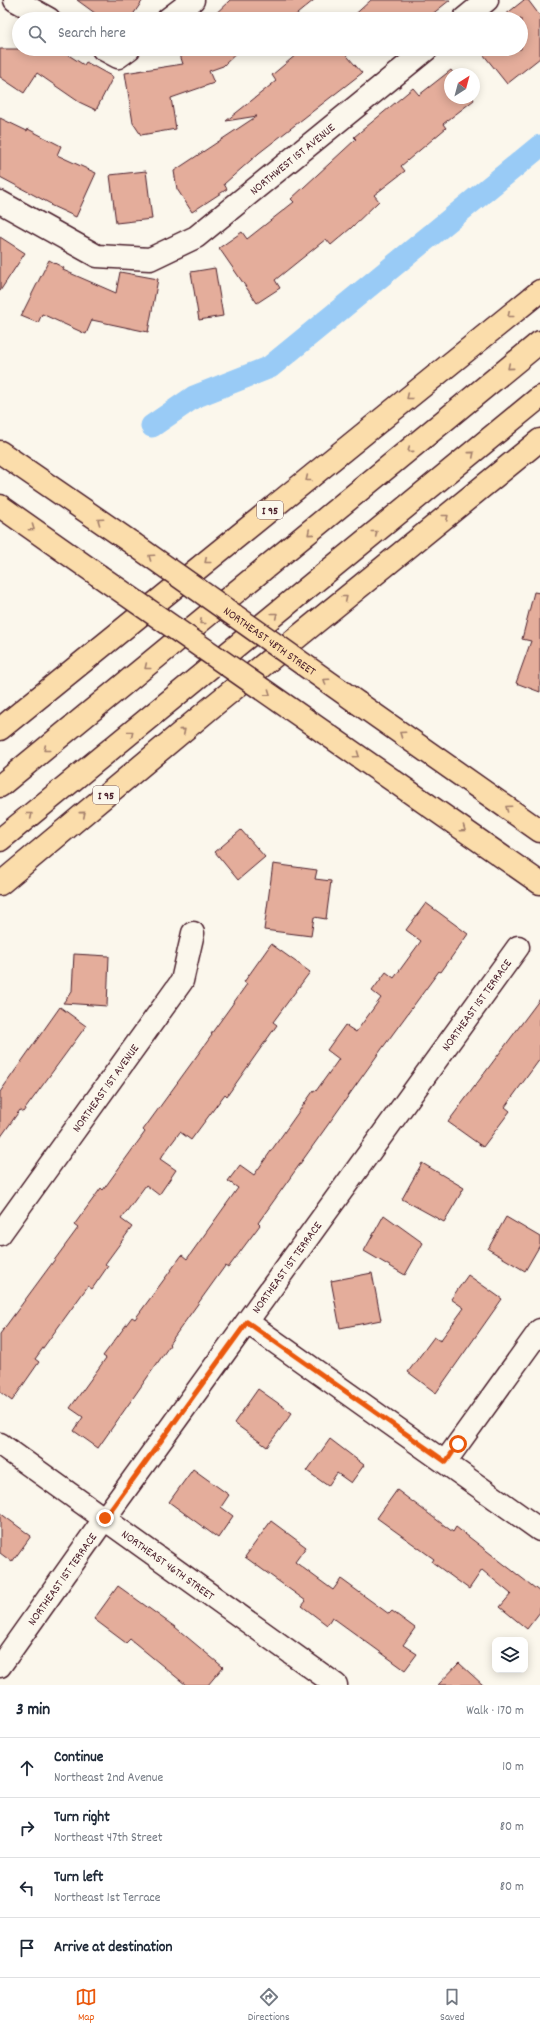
<!DOCTYPE html>
<meta charset="utf-8">
<style>
body{margin:0;font-family:Dekko,sans-serif;background:#f6f6f7;color:#1f2937}
.controls{position:absolute;right:12px;bottom:12px;display:grid;overflow:hidden;border-radius:8px;box-shadow:0 2px 10px #0003}
.controls button{width:36px;height:36px;display:grid;place-items:center;padding:0;border:0;border-bottom:1px solid #e0e1e3;background:#fff;color:#1f2937;font:20px sans-serif}
.compass{position:absolute;left:444px;top:68px;width:36px;height:36px;border-radius:50%;background:#fff;box-shadow:0 2px 10px #0003;rotate:36deg}
.stop{position:absolute;width:12px;height:12px;margin:-9px;border:3px solid #ea580c;border-radius:50%;background:#fff}
.stop.end{background:#ea580c;border-color:#fff;box-shadow:0 1px 4px #0008}
.list{margin:0;padding:0;list-style:none}
h2{display:flex;justify-content:space-between;align-items:center;height:52px;margin:0;padding:0 16px;font-size:17px}
h2 small{font-size:13px;font-weight:400;color:#747a83}
.list li{display:grid;grid-template-columns:26px 1fr auto;gap:12px;align-items:center;box-sizing:border-box;height:60px;padding:0 16px;border-top:1px solid #e0e1e3}
.list b{display:block;font-size:15px;white-space:nowrap}
.list p{margin:0;font-size:13px;white-space:nowrap;color:#747a83}
.list em{font-size:13px;font-style:normal;color:#747a83}
.icon{flex:none;width:22px;height:22px;fill:none;stroke:currentColor;stroke-width:2;stroke-linecap:round;stroke-linejoin:round}
.map{position:relative;flex:none;width:540px;height:1685px;overflow:hidden}
.search{position:absolute;background:#fff;box-shadow:0 2px 10px #0003;left:12px;right:12px;top:12px;height:44px;display:flex;align-items:center;gap:10px;box-sizing:border-box;padding:0 14px;border-radius:22px;color:#747a83;font-size:15px}
.sheet{height:292px;background:#fff}
nav{display:flex;justify-content:space-around;align-items:center;box-sizing:border-box;height:56px;border-top:1px solid #e0e1e3;background:#fff;font-size:11px;color:#747a83}
nav a{display:grid;justify-items:center;gap:2px}
nav .on{color:#ea580c}
.map>svg:first-child{display:block}
.lines{fill:none;stroke-linecap:round;stroke-linejoin:round}
.canal{stroke:#99cbf6;stroke-width:23}
.building{fill:#e4ad9b;stroke:#4a1f2b}
.minor-casing{stroke:#4a1f2b;stroke-width:25}
.major-casing{stroke:#4a1f2b;stroke-width:25}
.highway-casing{stroke:#4a1f2b;stroke-width:25}
.minor{stroke:#fbf7ec;stroke-width:22}
.major{stroke:#fbddab;stroke-width:22}
.highway{stroke:#fbddab;stroke-width:22}
.major-bridge-casing{stroke:#4a1f2b;stroke-width:25;stroke-linecap:butt}
.major-bridge{stroke:#fbddab;stroke-width:22}
.oneway{stroke:#a27e6b}
.route{stroke:#ea580c;stroke-width:5}
.labels{text-anchor:middle;stroke-width:3;stroke-linejoin:round;paint-order:stroke}
.shield{fill:#fbf7ec;stroke:#7f6065;stroke-width:1}
.shield-label{font-size:11px;font-weight:bold;fill:#4a1f2b}
.street-label{font-size:12px;fill:#4a1f2b;stroke:#fbf7ec}
</style>
<div class="map">
<svg width="540" height="1685" viewBox="0 0 540 1685">
<rect width="100%" height="100%" fill="#fbf7ec"/>
<filter id="ink" filterUnits="userSpaceOnUse"><feTurbulence type="fractalNoise" baseFrequency=".025" numOctaves="2"/><feDisplacementMap in="SourceGraphic" scale="8" xChannelSelector="R" yChannelSelector="G"/><feConvolveMatrix kernelMatrix="1 2 1 2 8 2 1 2 1" color-interpolation-filters="sRGB"/></filter>
<g filter="url(#ink)">
<g class="lines">
<path class="canal" d="M152,426L194,397L270,367L540,146"/>
</g>
<g class="building">
<path d="M77,0H143L130,19H103Z"/>
<path d="M230,0H314L291,19H280L277,15L273,19H210Z"/>
<path d="M371,0H450L426,19H350Z"/>
<path d="M524,0H528L540,16V58L507,84L479,49H521V19H500Z"/>
<path d="M0,49H59L84,65L86,62L113,77L96,110L79,102L37,73L24,93L0,77Z"/>
<path d="M178,49H241L223,66L209,71L214,83L171,98L176,129L141,135L133,123L125,73L183,64Z"/>
<path d="M303,49H341L362,73L259,153L224,184L227,189L192,212L177,189L174,171L257,116L226,121L276,81L272,75Z"/>
<path d="M451,70L454,74H450V98H473L474,100L443,124L446,128L401,166L405,171L374,195L379,201L351,228L331,245L326,239L275,280L280,288L257,303L219,248L242,232L247,239L294,202L291,199L356,139L354,137L413,88L419,95Z"/>
<path d="M0,118L27,131L28,129L61,146L57,155L96,173L76,217L50,205L51,204L0,177Z"/>
<path d="M146,171L152,219L116,223L110,175Z"/>
<path d="M0,237L25,253L0,291Z"/>
<path d="M49,260L64,268L63,270L116,293L120,272L158,279L148,332L92,320L86,334L42,314L38,323L21,316Z"/>
<path d="M215,268L223,316L199,320L191,272Z"/>
<path d="M534,592L540,593V692L516,683L531,641L522,639Z"/>
<path d="M241,830L265,857L238,880L215,852Z"/>
<path d="M273,864L317,870L315,879L331,881L326,919L314,917L311,936L264,930Z"/>
<path d="M426,903L468,934L441,972L439,971L381,1050L258,1223L260,1225L228,1268L225,1266L169,1344L170,1345L98,1448L74,1431L83,1417L70,1408L106,1358L103,1356L132,1317L135,1319L182,1255L187,1259L238,1188L228,1181L240,1165L254,1175L314,1090L316,1091L339,1059L327,1050L345,1025L356,1032L381,998L372,991L386,972L394,978L421,941L406,930Z"/>
<path d="M271,944L310,972L273,1022L277,1025L227,1096L225,1094L191,1140L180,1132L160,1159L176,1170L159,1195L146,1185L121,1219L132,1227L105,1264L108,1266L92,1289L88,1286L35,1359L39,1362L12,1401L0,1392V1334L78,1228L74,1225L101,1188L103,1190L145,1132L143,1130L212,1035L211,1034L247,984L244,982Z"/>
<path d="M74,954L109,956L107,1006L63,1003L72,991Z"/>
<path d="M540,999V1059L505,1107L510,1111L483,1147L448,1122Z"/>
<path d="M60,1007L86,1026L23,1112L20,1110L0,1138V1092Z"/>
<path d="M422,1163L464,1188L444,1222L402,1199Z"/>
<path d="M384,1215L423,1243L405,1275L364,1251Z"/>
<path d="M506,1217L540,1237V1245L525,1271L488,1249Z"/>
<path d="M372,1273L381,1320L340,1328L331,1281Z"/>
<path d="M468,1275L502,1299L436,1393L408,1372L434,1337L440,1341L464,1308L451,1299Z"/>
<path d="M258,1389L292,1413L267,1447L234,1423Z"/>
<path d="M330,1439L364,1465L351,1483L337,1473L328,1486L307,1471Z"/>
<path d="M193,1469L229,1495L221,1507L233,1516L218,1538L169,1502Z"/>
<path d="M397,1490L453,1532L456,1527L540,1592V1612L527,1629L500,1607L511,1594L482,1570L469,1589L432,1562L434,1559L377,1518Z"/>
<path d="M0,1513L31,1536L12,1562L0,1553Z"/>
<path d="M271,1521L306,1547L295,1562L333,1590L341,1579L389,1614L392,1611L415,1628L403,1645L417,1654L405,1670L332,1617L327,1625L302,1606L306,1601L245,1557Z"/>
<path d="M118,1586L175,1627L223,1667L208,1685H186L130,1639L126,1643L94,1619Z"/>
<path d="M459,1663L483,1685H438Z"/>
</g>
<g class="lines">
<defs>
<g id="minor">
<path d="M15,0L49,19"/>
<path d="M168,19L193,0"/>
<path d="M464,19L487,0"/>
<path d="M103,49L118,57L129,49"/>
<path id="s1" d="M0,202L97,256L150,259L196,237L427,49"/>
<path id="s2" d="M0,1234L182,981L193,933"/>
<path d="M247,1322L540,1530"/>
<path id="s3" d="M0,1444L336,1685"/>
<path d="M445,1462L540,1330"/>
<path id="s4" d="M0,1666L105,1518L518,947"/>
</g>
<g id="major">
<path d="M0,452L132,543"/>
<path d="M0,506L98,575"/>
<path d="M358,703L540,831"/>
<path d="M325,733L540,883"/>
</g>
<g id="highway">
<path d="M0,729L540,291"/>
<path d="M0,786L540,342"/>
<path d="M0,840L540,397"/>
<path d="M0,884L213,706L540,440"/>
</g>
</defs>
<use href="#minor" class="minor-casing"/>
<use href="#major" class="major-casing"/>
<use href="#highway" class="highway-casing"/>
<use href="#minor" class="minor"/>
<use href="#major" class="major"/>
<use href="#highway" class="highway"/>
<defs>
<g id="major-bridge">
<path id="s5" d="M132,543L358,703"/>
<path d="M98,575L325,733"/>
</g>
</defs>
<use href="#major-bridge" class="major-bridge-casing"/>
<use href="#major-bridge" class="major-bridge"/>
</g>
<defs><path id="oneway-chevron" d="M-2-3.5L2.5 0L-2 3.5" fill="none" stroke-width="1.6" stroke-linecap="round" stroke-linejoin="round"/></defs>
<g class="oneway">
<use href="#oneway-chevron" transform="translate(510 315) rotate(141)"/>
<use href="#oneway-chevron" transform="translate(510 367) rotate(140)"/>
<use href="#oneway-chevron" transform="translate(409 397) rotate(141)"/>
<use href="#oneway-chevron" transform="translate(410 450) rotate(140)"/>
<use href="#oneway-chevron" transform="translate(472 454) rotate(-40)"/>
<use href="#oneway-chevron" transform="translate(308 479) rotate(141)"/>
<use href="#oneway-chevron" transform="translate(446 517) rotate(-39)"/>
<use href="#oneway-chevron" transform="translate(100 521) rotate(-145)"/>
<use href="#oneway-chevron" transform="translate(32 528) rotate(35)"/>
<use href="#oneway-chevron" transform="translate(310 533) rotate(140)"/>
<use href="#oneway-chevron" transform="translate(375 533) rotate(-39)"/>
<use href="#oneway-chevron" transform="translate(151 557) rotate(-145)"/>
<use href="#oneway-chevron" transform="translate(207 561) rotate(141)"/>
<use href="#oneway-chevron" transform="translate(345 598) rotate(-39)"/>
<use href="#oneway-chevron" transform="translate(275 615) rotate(-39)"/>
<use href="#oneway-chevron" transform="translate(202 622) rotate(141)"/>
<use href="#oneway-chevron" transform="translate(147 667) rotate(141)"/>
<use href="#oneway-chevron" transform="translate(326 681) rotate(-145)"/>
<use href="#oneway-chevron" transform="translate(268 693) rotate(35)"/>
<use href="#oneway-chevron" transform="translate(183 731) rotate(-40)"/>
<use href="#oneway-chevron" transform="translate(131 733) rotate(-39)"/>
<use href="#oneway-chevron" transform="translate(402 734) rotate(-145)"/>
<use href="#oneway-chevron" transform="translate(46 749) rotate(141)"/>
<use href="#oneway-chevron" transform="translate(357 755) rotate(35)"/>
<use href="#oneway-chevron" transform="translate(508 808) rotate(-145)"/>
<use href="#oneway-chevron" transform="translate(83 814) rotate(-40)"/>
<use href="#oneway-chevron" transform="translate(30 815) rotate(-39)"/>
<use href="#oneway-chevron" transform="translate(463 829) rotate(35)"/>
</g>
</g>
<g class="lines" filter="url(#ink)">
<path class="route" d="M105,1518L247,1322L446,1462L458,1444"/>
</g>
<g class="labels">
<g class="shield">
<rect x="257" y="501" width="26" height="18" rx="3"/>
<rect x="93" y="786" width="26" height="18" rx="3"/>
</g>
<g class="shield-label">
<text x="270" y="514">I 95</text>
<text x="106" y="799">I 95</text>
</g>
<g class="street-label">
<text dy="4" stroke="none"><textPath href="#s1" startOffset="339">NORTHWEST 1ST AVENUE</textPath></text>
<text dy="4" stroke="none"><textPath href="#s5" startOffset="169">NORTHEAST 48TH STREET</textPath></text>
<text dy="4" stroke="none"><textPath href="#s4" startOffset="815">NORTHEAST 1ST TERRACE</textPath></text>
<text dy="4" stroke="none"><textPath href="#s2" startOffset="180">NORTHEAST 1ST AVENUE</textPath></text>
<text dy="4" stroke="none"><textPath href="#s4" startOffset="491">NORTHEAST 1ST TERRACE</textPath></text>
<text dy="4" stroke="none"><textPath href="#s3" startOffset="207">NORTHEAST 46TH STREET</textPath></text>
<text dy="4" stroke="none"><textPath href="#s4" startOffset="107">NORTHEAST 1ST TERRACE</textPath></text>
</g>
</g>
</svg>
<div class="controls">
<button><svg class="icon" aria-label="layers" viewBox="0 0 24 24"><path d="M12 4l9 5-9 5-9-5zM3 14l9 5 9-5"/></svg></button>
</div>
<svg class="compass" viewBox="-18 -18 36 36"><path d="M0-13l5 13h-10z" fill="#e53935"/><path d="M0 13l5-13h-10z" fill="#747a83"/></svg>
<div class="stop" style="left:458px;top:1444px"></div>
<div class="stop end" style="left:105px;top:1518px"></div>
<div class="search"><svg class="icon" aria-label="search" viewBox="0 0 24 24"><circle cx="10" cy="10" r="6"/><path d="M15 15l6 6"/></svg>Search here</div>
</div>
<section class="sheet">
<h2>3 min<small>Walk · 170 m</small></h2>
<ul class="list">
<li><svg class="icon" aria-label="ahead" viewBox="0 0 24 24"><path d="M12 20V5M6 11l6-6 6 6"/></svg><div><b>Continue</b><p>Northeast 2nd Avenue</p></div><em>10 m</em></li>
<li><svg class="icon" aria-label="right" viewBox="0 0 24 24"><path d="M7 20v-9h11M14 6l5 5-5 5"/></svg><div><b>Turn right</b><p>Northeast 47th Street</p></div><em>80 m</em></li>
<li><svg class="icon" aria-label="left" viewBox="0 0 24 24"><path d="M17 20v-9H6M10 6l-5 5 5 5"/></svg><div><b>Turn left</b><p>Northeast 1st Terrace</p></div><em>80 m</em></li>
<li><svg class="icon" aria-label="arrive" viewBox="0 0 24 24"><path d="M6 21V4h12l-3 4 3 4H6"/></svg><div><b>Arrive at destination</b></div></li>
</ul>
</section>
<nav>
<a class="on"><svg class="icon" aria-label="map" viewBox="0 0 24 24"><path d="M3 6l6-2 6 2 6-2v14l-6 2-6-2-6 2zM9 4v14M15 6v14"/></svg>Map</a>
<a><svg class="icon" aria-label="directions" viewBox="0 0 24 24"><path d="M12 3l9 9-9 9-9-9zM9 14v-3h6M13 9l2 2-2 2"/></svg>Directions</a>
<a><svg class="icon" aria-label="saved" viewBox="0 0 24 24"><path d="M7 4h10v16l-5-4-5 4z"/></svg>Saved</a>
</nav>
